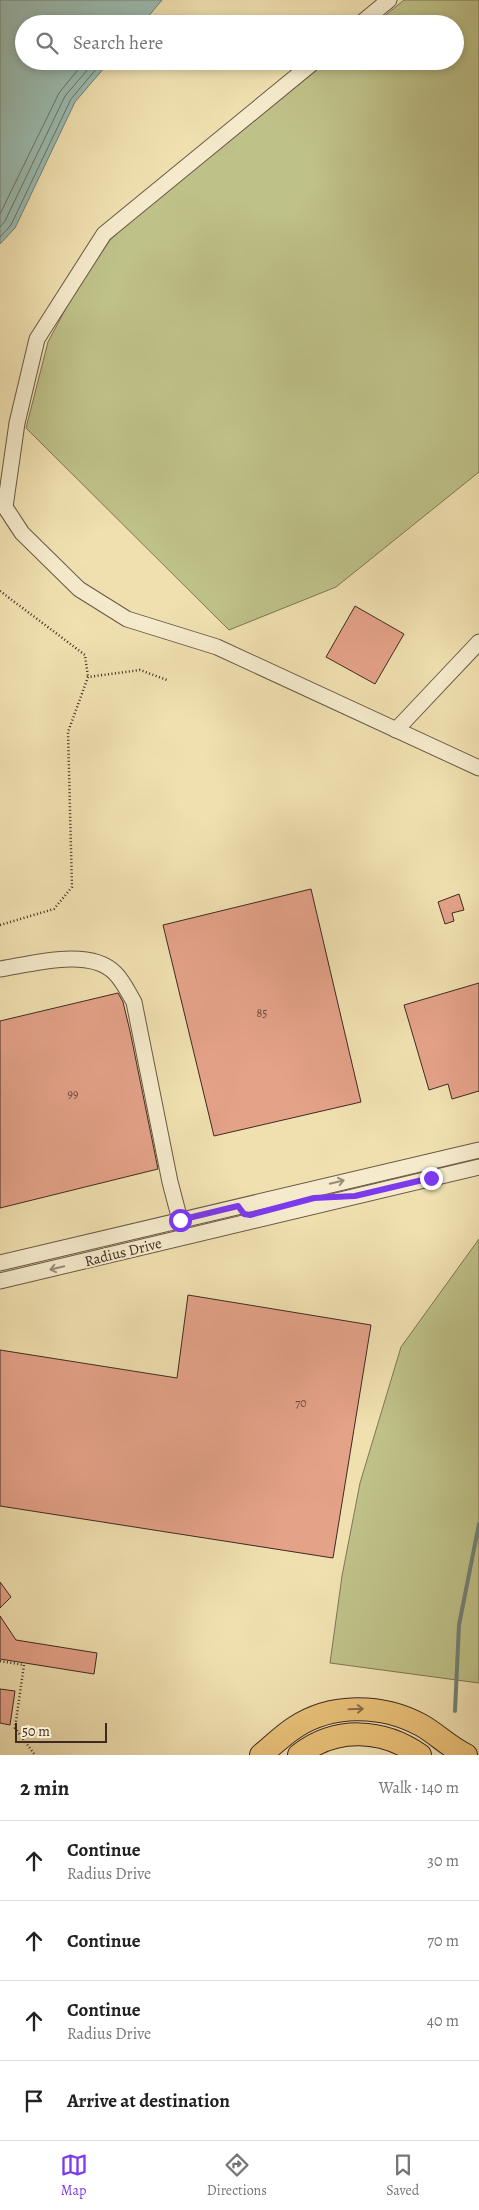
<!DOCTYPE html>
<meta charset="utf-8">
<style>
body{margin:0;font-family:Alegreya,serif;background:#f2f2f2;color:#222}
.scale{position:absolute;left:15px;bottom:12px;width:92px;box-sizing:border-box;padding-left:5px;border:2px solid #3f2a22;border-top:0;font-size:14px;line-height:18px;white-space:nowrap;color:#3f2a22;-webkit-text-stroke:4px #f5ebcc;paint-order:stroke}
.stop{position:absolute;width:15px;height:15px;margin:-11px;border:4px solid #7c3aed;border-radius:50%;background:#fff}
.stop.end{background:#7c3aed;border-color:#fff;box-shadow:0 1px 5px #0008}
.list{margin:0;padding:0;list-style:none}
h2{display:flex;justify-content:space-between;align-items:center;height:65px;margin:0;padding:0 20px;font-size:21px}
h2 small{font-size:16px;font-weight:400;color:#767676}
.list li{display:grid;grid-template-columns:32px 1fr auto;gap:15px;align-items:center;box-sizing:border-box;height:80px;padding:0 20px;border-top:1px solid #e0e0e0}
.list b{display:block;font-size:19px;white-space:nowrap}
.list p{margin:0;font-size:16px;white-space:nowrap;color:#767676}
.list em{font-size:16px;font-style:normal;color:#767676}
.icon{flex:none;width:28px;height:28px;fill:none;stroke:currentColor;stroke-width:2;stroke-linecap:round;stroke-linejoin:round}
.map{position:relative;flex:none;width:479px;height:1755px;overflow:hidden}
.search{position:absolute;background:#fff;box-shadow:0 2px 8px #0003;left:15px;right:15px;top:15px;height:55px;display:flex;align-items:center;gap:12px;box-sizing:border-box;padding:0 18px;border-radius:28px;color:#767676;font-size:19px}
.sheet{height:385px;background:#fff}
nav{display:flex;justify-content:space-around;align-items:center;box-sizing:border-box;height:70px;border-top:1px solid #e0e0e0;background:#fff;font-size:14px;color:#767676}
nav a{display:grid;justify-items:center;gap:2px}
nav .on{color:#7c3aed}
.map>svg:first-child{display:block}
.green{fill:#bec188;stroke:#7e7655}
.water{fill:#9bbcb1;stroke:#768278}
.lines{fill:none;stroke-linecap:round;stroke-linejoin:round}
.shore{stroke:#6d736a;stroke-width:1}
.stream{stroke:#768278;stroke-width:4}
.building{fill:#e4a289;stroke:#3f2a22}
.minor-casing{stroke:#6b5846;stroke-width:17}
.highway-casing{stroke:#3f2a22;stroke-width:24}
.path{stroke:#3f2a22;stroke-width:2.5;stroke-dasharray:1 2.5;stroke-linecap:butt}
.minor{stroke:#f5ebcc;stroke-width:15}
.highway{stroke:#e8c078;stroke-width:22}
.oneway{stroke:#9a8a77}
.oneway2{stroke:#8b6e49}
.route{stroke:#7c3aed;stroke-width:6}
.labels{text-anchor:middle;stroke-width:4;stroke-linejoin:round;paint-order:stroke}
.number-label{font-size:12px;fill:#68483c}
.street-label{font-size:15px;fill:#3f2a22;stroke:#f5ebcc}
</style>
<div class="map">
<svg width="479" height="1755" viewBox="0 0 479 1755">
<rect width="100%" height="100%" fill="#f0e0b0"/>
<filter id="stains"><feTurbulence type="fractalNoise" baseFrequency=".004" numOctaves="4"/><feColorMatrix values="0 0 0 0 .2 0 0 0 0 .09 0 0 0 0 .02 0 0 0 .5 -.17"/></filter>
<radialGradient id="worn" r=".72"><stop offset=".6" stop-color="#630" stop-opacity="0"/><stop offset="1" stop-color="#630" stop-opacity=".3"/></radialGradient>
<g class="green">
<path d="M404,0H479V472L336,587L229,630L26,428L48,342L73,295L110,240L132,220L328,61H455V24H375Z"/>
<path d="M479,1239V1683L330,1663L342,1576L360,1483L401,1347Z"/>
</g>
<path class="water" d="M0,0H162L142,24H24V61H110L75,102L15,228L0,244Z"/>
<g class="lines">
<g class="shore">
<path d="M0,214L59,93L85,61"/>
<path d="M0,227L5,221L65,96L95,61"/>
<path d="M0,237L11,225L71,99L103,61"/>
</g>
<path class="stream" d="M455,1711L459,1625L479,1524"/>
</g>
<g class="building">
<path d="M355,606L404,634L375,684L326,657Z"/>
<path d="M311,889L361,1102L214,1136L163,925Z"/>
<path d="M459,894L464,910L452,913L454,921L445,924L438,902Z"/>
<path d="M479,983V1091L452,1099L448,1084L429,1090L404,1005Z"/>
<path d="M118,993L123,1002L130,1031L158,1169L0,1208V1021Z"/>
<path d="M188,1295L371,1325L333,1558L0,1506V1350L177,1378Z"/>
<path d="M0,1582L11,1597L0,1608Z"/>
<path d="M0,1616L16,1640L97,1653L94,1674L0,1659Z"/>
<path d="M0,1689L15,1691L10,1725L0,1723Z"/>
</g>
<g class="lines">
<defs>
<g id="minor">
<path d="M360,24L389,0"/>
<path d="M315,61L104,234L37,339L17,423L5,507L22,533L79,589L127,619L217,647L479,768"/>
<path d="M396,730L479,642"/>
<path d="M0,969C32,964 90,947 115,973C123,981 128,992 134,1002L170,1182L180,1220"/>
<path d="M0,1263L479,1150"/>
<path d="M0,1281L479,1167"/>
</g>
<g id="highway">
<path d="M261,1755C272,1746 282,1736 294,1728C331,1703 382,1704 421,1725C437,1734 449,1747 466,1755"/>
<path d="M299,1755C336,1726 383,1729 420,1755"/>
</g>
</defs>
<use href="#minor" class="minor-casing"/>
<use href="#highway" class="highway-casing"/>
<g class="path">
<path d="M0,591L85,655L88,677"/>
<path d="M0,925L54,909L72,887L68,732L88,677L140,670L167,680"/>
<path d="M0,1661L24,1665L15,1728L35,1755"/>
</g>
<use href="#minor" class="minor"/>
<use href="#highway" class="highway"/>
</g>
<defs><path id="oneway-shaft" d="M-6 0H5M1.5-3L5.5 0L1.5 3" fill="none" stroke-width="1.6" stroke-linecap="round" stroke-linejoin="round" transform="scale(1.25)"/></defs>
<g class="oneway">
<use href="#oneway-shaft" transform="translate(337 1182) rotate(-14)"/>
<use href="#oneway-shaft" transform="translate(57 1268) rotate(166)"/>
</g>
<use class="oneway2" href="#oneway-shaft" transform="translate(356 1709) rotate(-2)"/>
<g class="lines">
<path class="route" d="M180,1220L238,1206L244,1214L250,1215L314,1198L355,1196L431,1178"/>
</g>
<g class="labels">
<g class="number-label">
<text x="262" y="1017">85</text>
<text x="73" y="1098">99</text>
<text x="301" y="1407">70</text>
</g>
<g class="street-label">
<text transform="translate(123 1252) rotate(-14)" y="5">Radius Drive</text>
</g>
</g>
<rect width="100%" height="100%" filter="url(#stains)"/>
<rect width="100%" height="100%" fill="url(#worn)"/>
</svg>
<div class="scale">50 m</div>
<div class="stop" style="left:180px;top:1220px"></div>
<div class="stop end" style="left:431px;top:1178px"></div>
<div class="search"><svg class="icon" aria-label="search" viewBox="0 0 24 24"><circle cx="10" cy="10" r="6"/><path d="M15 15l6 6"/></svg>Search here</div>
</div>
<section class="sheet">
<h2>2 min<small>Walk · 140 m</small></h2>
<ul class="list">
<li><svg class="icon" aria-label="ahead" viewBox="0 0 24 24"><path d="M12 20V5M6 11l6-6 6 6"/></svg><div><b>Continue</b><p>Radius Drive</p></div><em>30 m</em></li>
<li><svg class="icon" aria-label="ahead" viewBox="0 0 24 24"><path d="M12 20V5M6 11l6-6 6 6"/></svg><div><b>Continue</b></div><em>70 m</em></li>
<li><svg class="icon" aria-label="ahead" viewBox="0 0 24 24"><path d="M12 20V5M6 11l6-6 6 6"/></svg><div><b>Continue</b><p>Radius Drive</p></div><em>40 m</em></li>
<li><svg class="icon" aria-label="arrive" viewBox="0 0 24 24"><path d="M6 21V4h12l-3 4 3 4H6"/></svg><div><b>Arrive at destination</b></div></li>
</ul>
</section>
<nav>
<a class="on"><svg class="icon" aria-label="map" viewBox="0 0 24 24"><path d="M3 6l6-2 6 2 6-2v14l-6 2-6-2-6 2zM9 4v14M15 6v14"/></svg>Map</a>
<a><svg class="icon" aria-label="directions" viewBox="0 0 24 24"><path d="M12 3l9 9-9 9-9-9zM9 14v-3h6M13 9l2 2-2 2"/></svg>Directions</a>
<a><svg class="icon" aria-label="saved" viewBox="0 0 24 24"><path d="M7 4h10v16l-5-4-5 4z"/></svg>Saved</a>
</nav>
